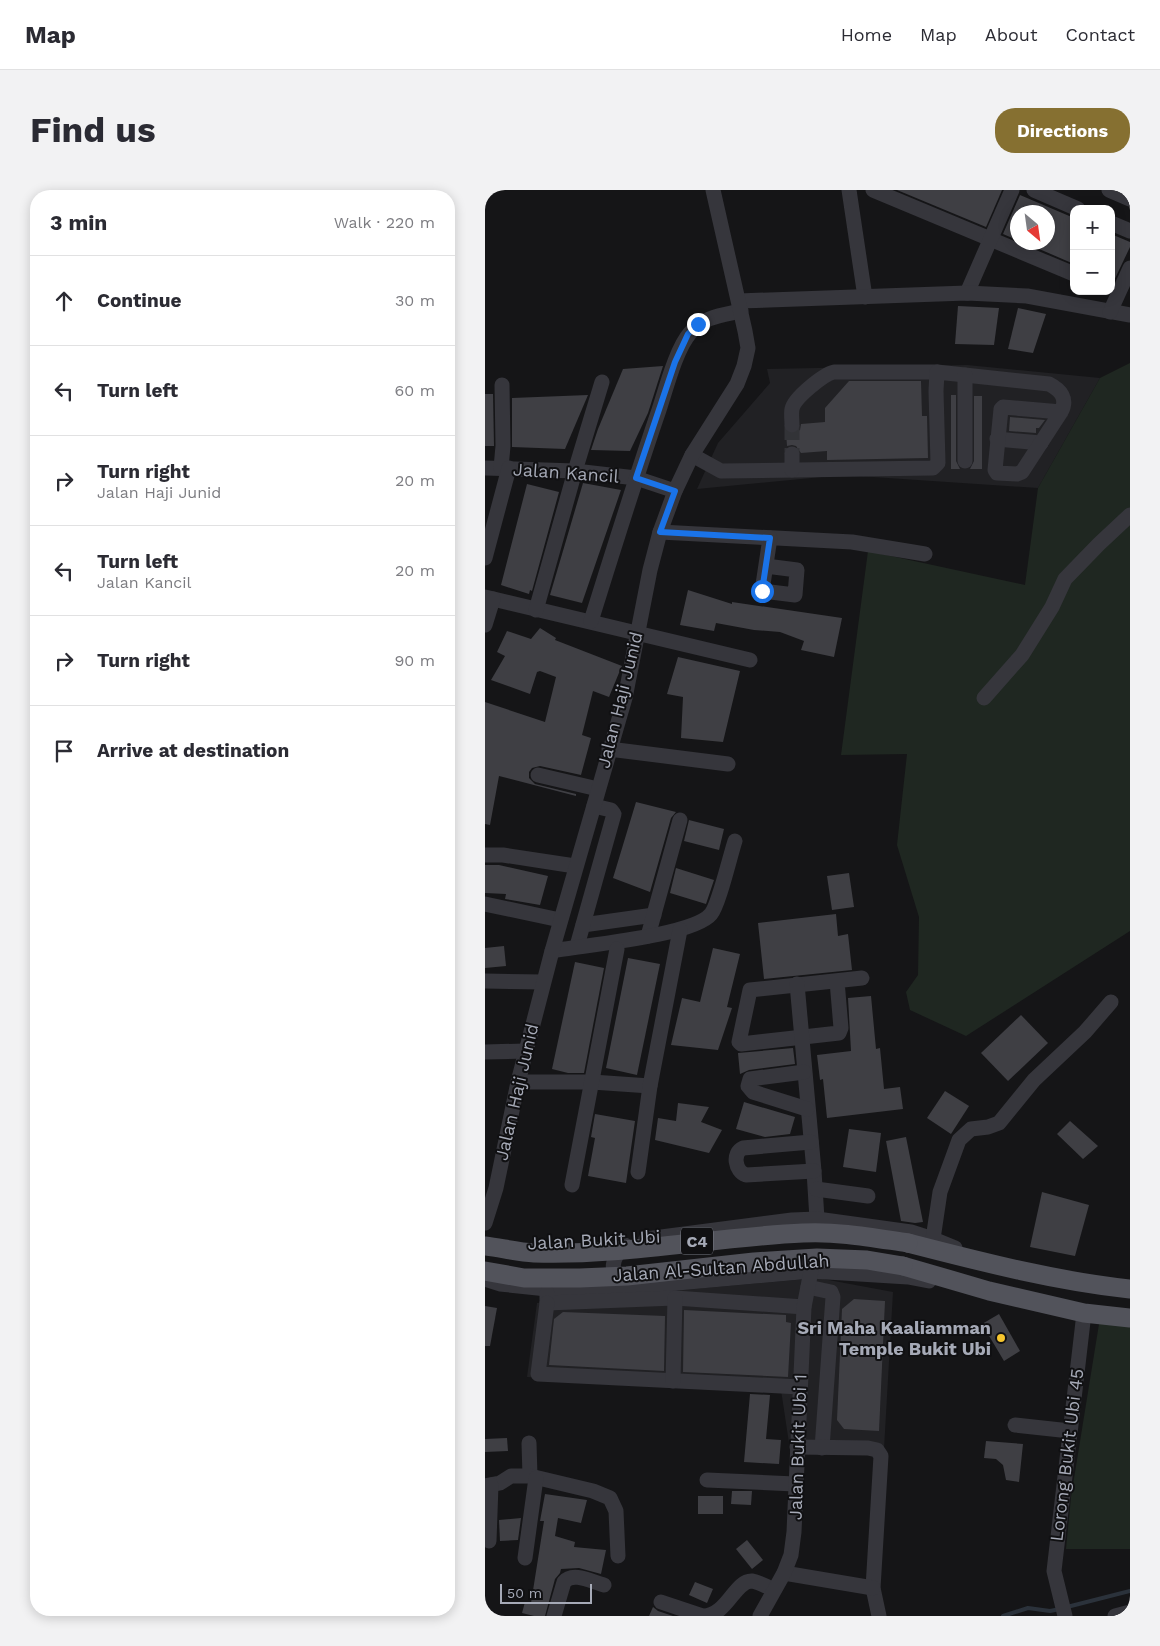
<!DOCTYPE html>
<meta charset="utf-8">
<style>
body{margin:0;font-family:"Work Sans",sans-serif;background:#f2f2f3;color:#2b2b33}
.controls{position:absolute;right:15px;top:15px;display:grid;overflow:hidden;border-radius:10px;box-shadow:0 2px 12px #0003}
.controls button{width:45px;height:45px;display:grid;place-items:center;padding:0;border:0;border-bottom:1px solid #e1e1e2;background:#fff;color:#2b2b33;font:25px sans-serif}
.compass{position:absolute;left:525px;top:15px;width:45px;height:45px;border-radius:50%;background:#fff;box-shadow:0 2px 12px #0003;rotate:151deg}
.scale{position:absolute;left:15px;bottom:12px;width:92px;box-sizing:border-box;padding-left:5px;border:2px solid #a6aab7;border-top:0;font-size:14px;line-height:18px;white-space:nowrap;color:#a6aab7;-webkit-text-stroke:4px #101012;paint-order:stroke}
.stop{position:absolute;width:15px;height:15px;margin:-11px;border:4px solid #1a73e8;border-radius:50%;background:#fff}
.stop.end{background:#1a73e8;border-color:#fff;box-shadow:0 1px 5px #0008}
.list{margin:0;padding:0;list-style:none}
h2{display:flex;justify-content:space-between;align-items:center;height:65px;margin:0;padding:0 20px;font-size:21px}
h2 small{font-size:16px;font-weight:400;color:#7c7c81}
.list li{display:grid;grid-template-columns:32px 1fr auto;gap:15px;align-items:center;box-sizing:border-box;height:90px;padding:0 20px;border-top:1px solid #e1e1e2}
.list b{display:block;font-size:19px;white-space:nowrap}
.list p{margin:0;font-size:16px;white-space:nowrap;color:#7c7c81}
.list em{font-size:16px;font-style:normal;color:#7c7c81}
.icon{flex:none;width:28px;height:28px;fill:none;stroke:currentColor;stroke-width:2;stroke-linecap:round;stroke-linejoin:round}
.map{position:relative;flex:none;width:645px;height:1426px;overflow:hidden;border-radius:20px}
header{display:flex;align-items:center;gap:30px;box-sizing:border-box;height:70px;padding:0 25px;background:#fff;border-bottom:1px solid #e1e1e2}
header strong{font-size:24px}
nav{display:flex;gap:28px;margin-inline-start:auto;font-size:18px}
.intro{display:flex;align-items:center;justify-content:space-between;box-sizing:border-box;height:120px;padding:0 30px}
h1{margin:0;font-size:35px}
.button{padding:12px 22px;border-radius:20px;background:#867031;color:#fff;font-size:18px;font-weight:700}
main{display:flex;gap:30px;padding:0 30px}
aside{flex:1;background:#fff;border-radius:20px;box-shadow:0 2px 12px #0003}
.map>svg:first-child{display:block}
.built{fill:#212124}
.green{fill:#1f2721}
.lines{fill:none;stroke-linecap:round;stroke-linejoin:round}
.stream{stroke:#2b323b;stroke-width:4}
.building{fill:#3f3f44}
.minor-tunnel{stroke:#323337;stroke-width:15;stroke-dasharray:15 8;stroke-linecap:butt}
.minor{stroke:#36363c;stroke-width:15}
.major{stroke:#52535b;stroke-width:19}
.major-bridge{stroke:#52535b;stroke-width:19}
.route{stroke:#1a73e8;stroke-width:6}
.poi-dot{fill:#f6c52e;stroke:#101012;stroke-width:2}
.labels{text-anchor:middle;stroke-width:4;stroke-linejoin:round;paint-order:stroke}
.shield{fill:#101012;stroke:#797c86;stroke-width:1}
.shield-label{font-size:16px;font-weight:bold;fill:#a6aab7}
.street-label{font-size:18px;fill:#a6aab7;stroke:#101012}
.poi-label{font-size:18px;font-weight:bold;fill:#a6aab7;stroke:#101012;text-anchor:end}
</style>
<header>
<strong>Map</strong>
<nav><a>Home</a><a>Map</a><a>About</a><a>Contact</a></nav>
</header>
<div class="intro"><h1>Find us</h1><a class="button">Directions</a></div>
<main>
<aside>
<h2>3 min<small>Walk · 220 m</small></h2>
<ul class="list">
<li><svg class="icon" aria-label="ahead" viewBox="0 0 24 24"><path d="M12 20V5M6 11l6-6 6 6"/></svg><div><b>Continue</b></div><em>30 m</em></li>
<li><svg class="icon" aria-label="left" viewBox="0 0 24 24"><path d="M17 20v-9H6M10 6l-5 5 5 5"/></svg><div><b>Turn left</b></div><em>60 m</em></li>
<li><svg class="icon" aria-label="right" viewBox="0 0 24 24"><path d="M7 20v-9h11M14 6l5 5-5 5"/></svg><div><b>Turn right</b><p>Jalan Haji Junid</p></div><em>20 m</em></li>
<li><svg class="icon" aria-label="left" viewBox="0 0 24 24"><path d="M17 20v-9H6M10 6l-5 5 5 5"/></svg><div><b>Turn left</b><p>Jalan Kancil</p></div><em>20 m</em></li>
<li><svg class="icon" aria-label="right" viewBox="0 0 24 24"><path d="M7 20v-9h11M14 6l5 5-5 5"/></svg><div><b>Turn right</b></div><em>90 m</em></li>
<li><svg class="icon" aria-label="arrive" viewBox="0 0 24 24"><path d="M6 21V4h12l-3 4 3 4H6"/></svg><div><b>Arrive at destination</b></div></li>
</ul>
</aside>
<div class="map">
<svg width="645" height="1426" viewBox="0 0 645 1426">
<rect width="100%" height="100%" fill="#151517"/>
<g class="built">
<path d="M482,175L615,188L553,298L358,285L212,299L233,253L285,193L282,179Z"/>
<path d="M333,1088L408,1102L399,1259L304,1253L296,1200L42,1187L52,1113Z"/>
</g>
<g class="green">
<path d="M645,173V741L481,846L425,820L421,802L433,785L434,727L412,655L422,564L356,565L383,361L540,395L553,298L615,188Z"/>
<path d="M617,1129L645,1132V1359H581L586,1307L614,1134Z"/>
</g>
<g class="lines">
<g class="stream">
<path d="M582,1417L645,1401"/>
<path d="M518,1426L543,1418L565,1421L575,1419"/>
</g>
</g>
<g class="building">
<path d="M412,0H517L501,37Z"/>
<path d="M535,5L589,28V74L538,52H562V22H532V50L518,44Z"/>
<path d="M626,44L645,52V57L626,97Z"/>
<path d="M473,116L514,118L509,155L470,154Z"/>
<path d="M533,118L561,124L548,163L523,159Z"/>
<path d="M178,176L163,223L145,261L106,260L113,239L138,179Z"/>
<path d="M364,191H436L437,226H442L443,268L342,270V261L316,263L311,256L307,255L302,256L301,242L308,244L315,240L316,234L340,232V218Z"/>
<path d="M0,204H8L9,256H0Z"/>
<path d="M103,205L80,259L27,257V208Z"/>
<path d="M466,205H471V271L475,279H466Z"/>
<path d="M489,206H497V279H485L489,271Z"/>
<path d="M525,227L560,230L554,238H551V243L524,241Z"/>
<path d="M98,293L136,300L97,413L65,405Z"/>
<path d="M42,294L74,302L47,401L45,400L44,404L16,395Z"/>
<path d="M203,400L247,414V412L357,428L349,467L316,460L319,451L295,442L269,440L231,433L229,441L195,435Z"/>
<path d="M55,438L71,448L70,450L137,476L136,478L124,507L108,501L97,545L106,548L96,585L55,576L47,578L44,582V588L50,594L91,604V606L14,586L5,635L0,634V512L60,532L71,487L55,481L52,482L45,504L6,490L20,466L12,462L22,441L46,449Z"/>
<path d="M193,467L255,481L238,552L196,548L198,507L182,504Z"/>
<path d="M151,612L191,622L186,628L165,702L128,688Z"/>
<path d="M204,630L239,639L234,660L199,651Z"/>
<path d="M0,675H14L63,686L55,715L20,709L21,704L0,703Z"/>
<path d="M191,678L229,690L221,714L185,703Z"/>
<path d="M364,683L369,717L347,720L342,686Z"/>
<path d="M351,724L353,746L363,744L367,780L279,789L273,733Z"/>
<path d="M19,756L21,776L0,778V758Z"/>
<path d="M228,758L255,764L242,817L247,818L233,860L186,855L197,808L215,812Z"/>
<path d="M143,768L175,774L152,885L121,878Z"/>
<path d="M90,772L119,778L99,883H83L67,879Z"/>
<path d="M386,806L391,859L395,858L399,899L415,897L418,919L342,928L338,889L335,890L332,865L366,861L363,808Z"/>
<path d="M536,825L563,853L523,891L496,863Z"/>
<path d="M308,858L310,874L264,880L255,884L253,863Z"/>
<path d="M460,901L484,916L466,944L442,928Z"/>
<path d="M259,912L310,927L305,944L280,947L251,939Z"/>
<path d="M193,913L224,917L216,932L237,940L224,963L170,950L173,928L191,931Z"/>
<path d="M110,924L150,931L141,993L103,986L110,948L106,947Z"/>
<path d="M585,931L613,956L598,969L572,944Z"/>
<path d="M364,939L396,943L391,982L358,977Z"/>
<path d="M421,947L438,1032L430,1033L416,1031L401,951Z"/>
<path d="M557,1002L604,1015L590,1066L545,1057Z"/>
<path d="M369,1109L400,1111L394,1241L359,1239L352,1230L357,1119Z"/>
<path d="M0,1116L12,1118L5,1156H0Z"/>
<path d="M199,1120L301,1125V1132L306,1133L303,1187L198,1182Z"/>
<path d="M78,1122L180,1126L179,1181L64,1175L69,1129Z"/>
<path d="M514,1124L535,1161L519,1171L497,1134Z"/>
<path d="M265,1204L285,1205L281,1249L296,1250L294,1274L259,1272Z"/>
<path d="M22,1248L23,1261L0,1262V1249Z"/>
<path d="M501,1251L538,1254L534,1292L521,1290L518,1275L511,1269L499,1268Z"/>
<path d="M247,1301H267L266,1315L246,1314Z"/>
<path d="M60,1304L102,1310L96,1333L73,1328L70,1346L90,1352L89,1357L121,1360L116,1384L94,1378L76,1379L75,1383L70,1389L60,1426H49L37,1423L40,1412L46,1413L59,1331H55Z"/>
<rect x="213" y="1306" width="25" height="18"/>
<path d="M36,1328L33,1350L15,1351L14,1330Z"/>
<path d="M262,1350L278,1370L267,1379L251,1359Z"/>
<path d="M210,1392L228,1399L222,1413L204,1405Z"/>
<path d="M168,1417L173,1421L188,1426H164Z"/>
</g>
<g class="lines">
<path class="minor-tunnel" d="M307,235V264"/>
<g class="minor">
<path d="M364,0L380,107"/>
<path d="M388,0L589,84"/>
<path d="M549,0L593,19"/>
<path d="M624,0L645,9"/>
<path d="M626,33L645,41"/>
<path d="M482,103L527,0"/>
<path d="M254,111L482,103L542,106L645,125"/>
<path d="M625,122L645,78"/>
<path d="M307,235C307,230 306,224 307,219C309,208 339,184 349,182H452"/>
<path d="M512,249L556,253"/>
<path d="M207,265L236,281L448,278L453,273L451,201L452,182L564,194C576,200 583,209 576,222L537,282L532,284L512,283L510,280L516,219L518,217L576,222"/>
<path d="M480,271V185"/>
<path d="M0,278L90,281L151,288L190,301"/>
<path d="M16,278L18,256L17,195"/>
<path d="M307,280V264"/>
<path d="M175,342L367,352L440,364"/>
<path d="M0,368L24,278"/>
<path d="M281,376L312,380L310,405L277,401L285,348"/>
<path d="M0,407L265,470"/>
<path d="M51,420L90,281L117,192"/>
<path d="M106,431C128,361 150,290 174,220C181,199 191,159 205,143C217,127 238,125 256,121"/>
<path d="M0,435L8,409"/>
<path d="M499,508L537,465L567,417L580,389L614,354L645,325"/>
<path d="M124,559L243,574"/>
<path d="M53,585L113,599"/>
<path d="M0,665H18L90,676"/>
<path d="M0,714L75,730"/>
<path d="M98,735L169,725"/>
<path d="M163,746L195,630"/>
<path d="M92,756L129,624L126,620L109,616"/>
<path d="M67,761C99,755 208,746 226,724C234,714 245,666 250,651"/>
<path d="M0,791L58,792"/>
<path d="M352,791L356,838L354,843L256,854L254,852L265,800L377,788"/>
<path d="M312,794L329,981L332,1029"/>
<path d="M0,862L40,861"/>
<path d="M319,882L265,889L263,896L268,902L322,919"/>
<path d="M33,892H107L165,896"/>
<path d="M326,952L258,958C247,963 250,981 261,985L329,981"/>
<path d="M153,982L165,896L195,740"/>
<path d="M87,995L132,759"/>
<path d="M331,999L383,1006"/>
<path d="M0,1033L11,998L33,892L67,761L140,508L165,380L175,342L190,301L207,265L252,194L259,176L263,158L260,141L228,0"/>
<path d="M161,1049L307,1030L332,1029L426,1042L448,1049L470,1058"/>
<path d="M448,1049L455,1002L474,950L486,939L503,937L514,933L549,890L600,842L626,812"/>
<path d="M140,1055C127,1067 122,1083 140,1093"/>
<path d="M0,1089L15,1094L62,1099L148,1097L326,1081L423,1087L444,1091"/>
<path d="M323,1097L346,1102L348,1107L337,1258"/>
<path d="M62,1103V1113L190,1108L319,1117"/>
<path d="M62,1113L53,1184L315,1197"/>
<path d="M188,1191L190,1108"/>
<path d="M530,1235L585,1241"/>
<path d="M44,1253L45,1286"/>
<path d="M312,1257L383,1258L392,1260L396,1266L388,1398L394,1426"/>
<path d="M222,1290L310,1294"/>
<path d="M0,1296L15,1293L26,1286H45L108,1301L125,1308L131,1321L133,1366"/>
<path d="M4,1351L6,1295"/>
<path d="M40,1368L51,1288"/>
<path d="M299,1383L388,1398"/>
<path d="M176,1412L218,1426C242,1426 250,1390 267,1391C274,1392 283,1397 289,1400"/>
<path d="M69,1426L79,1392C88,1381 107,1392 119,1395"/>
<path d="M275,1426L299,1383L306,1365L309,1342L319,1117L326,1081"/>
<path d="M580,1426L569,1381L599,1123"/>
<path d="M630,1426L645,1422"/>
</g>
<g class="major">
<path d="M423,1053C497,1072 570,1091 645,1099"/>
<path d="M418,1076L504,1101L599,1123L645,1128"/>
</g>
<g class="major-bridge">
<path d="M0,1056C16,1058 33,1062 49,1063C139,1066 228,1047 318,1043C353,1041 389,1048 423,1053"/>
<path d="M0,1081L39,1088H95L142,1086L269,1072L332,1068L382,1070L418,1076"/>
</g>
</g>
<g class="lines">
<path class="route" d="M213,134L203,144L190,172L151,288L190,301L175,342L285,348L277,401"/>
</g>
<circle class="poi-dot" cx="516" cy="1148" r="5"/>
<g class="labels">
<rect class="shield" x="196" y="1037.5" width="32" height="27" rx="4"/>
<g class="shield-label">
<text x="212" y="1057">C4</text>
</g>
<g class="street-label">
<text transform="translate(81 283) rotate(4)" y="6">Jalan Kancil</text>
<text transform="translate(135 510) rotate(-76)" y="6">Jalan Haji Junid</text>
<text transform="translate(32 902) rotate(-77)" y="6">Jalan Haji Junid</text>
<text transform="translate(109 1050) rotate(-3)" y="6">Jalan Bukit Ubi</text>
<text transform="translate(236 1078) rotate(-4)" y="6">Jalan Al-Sultan Abdullah</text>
<text transform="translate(313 1257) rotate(-88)" y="6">Jalan Bukit Ubi 1</text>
<text transform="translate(582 1265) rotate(-83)" y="6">Lorong Bukit Ubi 45</text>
</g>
<g class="poi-label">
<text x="506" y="1144">Sri Maha Kaaliamman<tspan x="506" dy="21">Temple Bukit Ubi</tspan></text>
</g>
</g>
</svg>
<div class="controls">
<button>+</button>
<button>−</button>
</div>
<svg class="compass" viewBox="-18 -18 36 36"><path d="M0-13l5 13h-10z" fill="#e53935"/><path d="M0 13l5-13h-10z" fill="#7c7c81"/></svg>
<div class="scale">50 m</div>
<div class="stop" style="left:277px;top:401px"></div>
<div class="stop end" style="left:213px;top:134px"></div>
</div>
</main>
